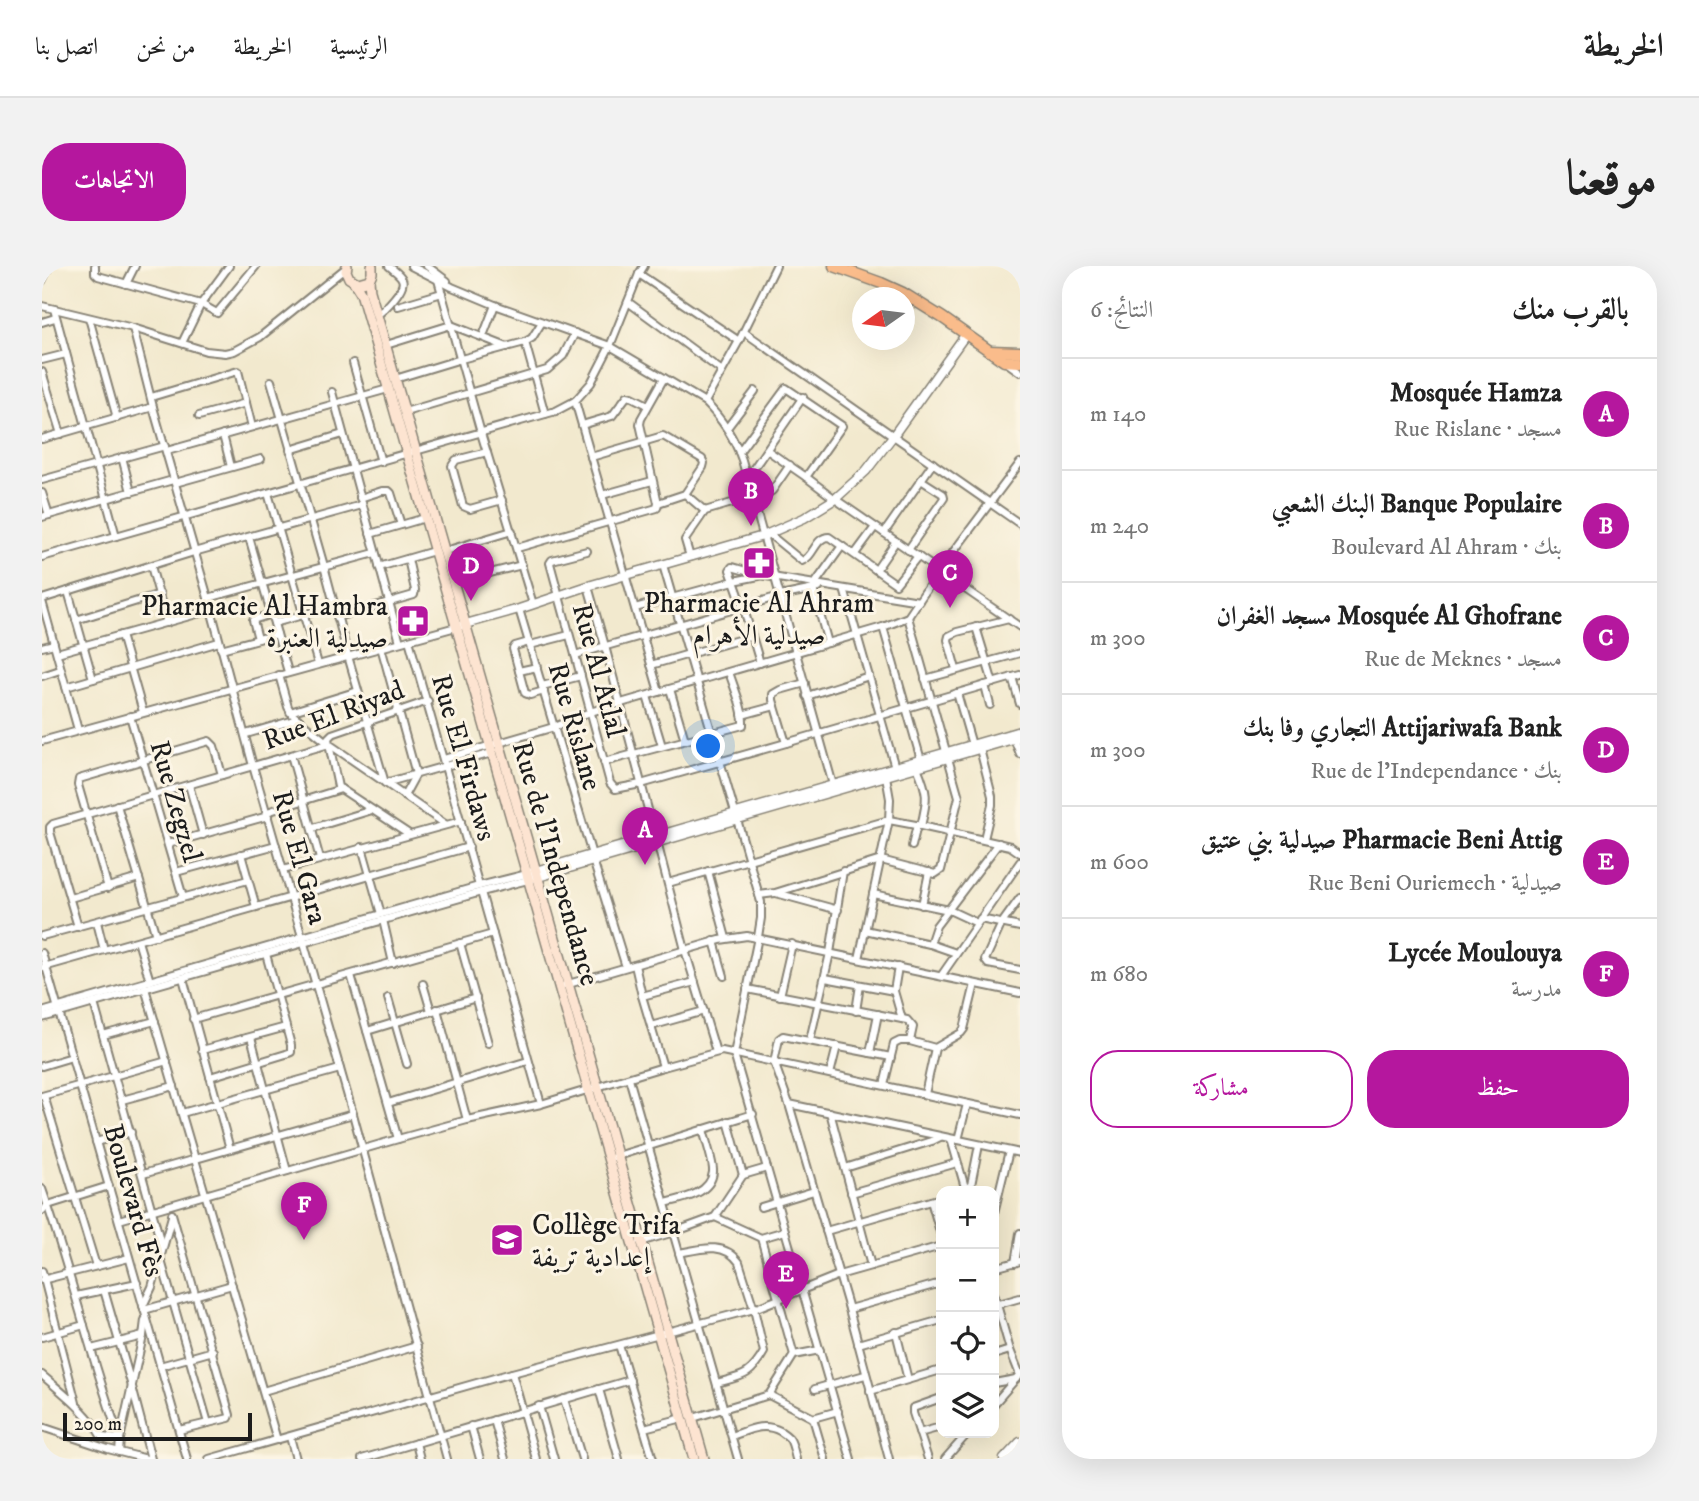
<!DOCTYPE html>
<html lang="ar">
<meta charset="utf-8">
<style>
body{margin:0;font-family:"IM FELL DW Pica",Amiri,serif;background:#f2f2f2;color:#222;direction:rtl}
.controls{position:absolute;right:21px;bottom:21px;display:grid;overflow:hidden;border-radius:14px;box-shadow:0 7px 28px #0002}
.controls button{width:63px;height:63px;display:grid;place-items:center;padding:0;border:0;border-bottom:2px solid #e0e0e0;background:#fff;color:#222;font:35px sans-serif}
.compass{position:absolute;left:810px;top:21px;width:63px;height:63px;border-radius:50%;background:#fff;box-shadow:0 7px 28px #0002;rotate:256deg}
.scale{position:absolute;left:21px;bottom:18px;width:189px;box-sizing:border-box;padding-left:7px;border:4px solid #1c1c1c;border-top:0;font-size:19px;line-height:24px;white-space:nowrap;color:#1c1c1c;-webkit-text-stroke:5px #fcf5e5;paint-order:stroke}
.you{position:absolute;left:667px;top:481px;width:24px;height:24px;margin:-18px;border:5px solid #fff;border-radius:50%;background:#1a73e8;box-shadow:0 0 0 10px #1a73e833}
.badge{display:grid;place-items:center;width:46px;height:46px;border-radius:50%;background:#b5179e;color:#fff;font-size:23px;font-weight:700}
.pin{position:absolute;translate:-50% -58px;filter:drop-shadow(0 2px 4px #0008)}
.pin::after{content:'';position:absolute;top:37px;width:24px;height:21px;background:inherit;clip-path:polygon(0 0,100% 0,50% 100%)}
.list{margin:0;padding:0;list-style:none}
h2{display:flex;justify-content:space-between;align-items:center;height:91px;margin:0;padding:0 28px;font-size:30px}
h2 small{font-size:23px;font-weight:400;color:#767676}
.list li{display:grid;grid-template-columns:46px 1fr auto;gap:21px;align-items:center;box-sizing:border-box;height:112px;padding:0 28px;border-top:2px solid #e0e0e0}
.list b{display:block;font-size:26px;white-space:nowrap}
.list p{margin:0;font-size:23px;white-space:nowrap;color:#767676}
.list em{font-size:23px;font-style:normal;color:#767676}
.actions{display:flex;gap:14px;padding:21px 28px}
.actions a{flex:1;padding:16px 0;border:2px solid #b5179e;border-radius:28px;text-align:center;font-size:24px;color:#b5179e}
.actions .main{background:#b5179e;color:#fff}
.icon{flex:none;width:38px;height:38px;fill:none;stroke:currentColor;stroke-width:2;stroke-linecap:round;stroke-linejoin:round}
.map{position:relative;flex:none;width:978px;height:1193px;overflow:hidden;direction:ltr;border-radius:28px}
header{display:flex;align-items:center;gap:42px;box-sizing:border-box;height:98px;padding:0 35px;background:#fff;border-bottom:2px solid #e0e0e0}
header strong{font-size:33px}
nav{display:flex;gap:38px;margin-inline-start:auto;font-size:24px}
.intro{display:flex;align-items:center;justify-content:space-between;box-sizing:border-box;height:168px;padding:0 42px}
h1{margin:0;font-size:49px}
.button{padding:18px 32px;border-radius:28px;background:#b5179e;color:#fff;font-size:24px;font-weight:700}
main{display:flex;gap:42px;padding:0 42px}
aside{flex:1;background:#fff;border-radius:28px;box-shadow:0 7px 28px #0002}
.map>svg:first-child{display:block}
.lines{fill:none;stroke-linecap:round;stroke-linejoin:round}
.minor-casing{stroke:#878275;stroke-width:10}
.tertiary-casing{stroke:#878275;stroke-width:11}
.secondary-casing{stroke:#878275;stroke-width:12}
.trunk-casing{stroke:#878275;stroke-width:13}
.minor{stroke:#fff;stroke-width:6}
.tertiary{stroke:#fff;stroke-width:8}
.secondary{stroke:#fde4d1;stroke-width:9}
.trunk{stroke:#fabc8b;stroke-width:10}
.labels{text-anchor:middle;stroke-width:6;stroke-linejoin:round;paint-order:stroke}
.poi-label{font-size:28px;fill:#1c1c1c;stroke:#fcf5e5}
.street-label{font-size:28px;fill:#1c1c1c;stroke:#fcf5e5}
</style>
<header>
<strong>الخريطة</strong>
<nav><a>الرئيسية</a><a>الخريطة</a><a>من نحن</a><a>اتصل بنا</a></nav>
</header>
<div class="intro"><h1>موقعنا</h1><a class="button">الاتجاهات</a></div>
<main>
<aside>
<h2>بالقرب منك<small>النتائج: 6</small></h2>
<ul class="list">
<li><span class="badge">A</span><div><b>Mosquée Hamza</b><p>مسجد · Rue Rislane</p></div><em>140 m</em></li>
<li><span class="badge">B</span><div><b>Banque Populaire البنك الشعبي</b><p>بنك · Boulevard Al Ahram</p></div><em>240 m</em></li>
<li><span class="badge">C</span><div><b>Mosquée Al Ghofrane مسجد الغفران</b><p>مسجد · Rue de Meknes</p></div><em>300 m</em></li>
<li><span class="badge">D</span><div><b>Attijariwafa Bank التجاري وفا بنك</b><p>بنك · Rue de l'Independance</p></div><em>300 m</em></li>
<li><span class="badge">E</span><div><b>Pharmacie Beni Attig صيدلية بني عتيق</b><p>صيدلية · Rue Beni Ouriemech</p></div><em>600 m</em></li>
<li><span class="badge">F</span><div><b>Lycée Moulouya</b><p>مدرسة</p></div><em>680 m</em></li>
</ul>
<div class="actions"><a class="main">حفظ</a><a>مشاركة</a></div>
</aside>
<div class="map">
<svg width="978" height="1193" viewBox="0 0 978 1193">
<rect width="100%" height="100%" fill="#fcf5e5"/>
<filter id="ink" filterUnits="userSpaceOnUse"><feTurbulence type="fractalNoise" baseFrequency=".0143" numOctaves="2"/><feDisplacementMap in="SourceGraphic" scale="14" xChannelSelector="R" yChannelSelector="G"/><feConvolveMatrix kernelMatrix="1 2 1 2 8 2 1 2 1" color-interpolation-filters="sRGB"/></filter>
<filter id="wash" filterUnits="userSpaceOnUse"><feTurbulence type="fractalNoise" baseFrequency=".00686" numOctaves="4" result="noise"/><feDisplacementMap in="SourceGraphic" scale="28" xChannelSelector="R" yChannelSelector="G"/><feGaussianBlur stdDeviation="1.57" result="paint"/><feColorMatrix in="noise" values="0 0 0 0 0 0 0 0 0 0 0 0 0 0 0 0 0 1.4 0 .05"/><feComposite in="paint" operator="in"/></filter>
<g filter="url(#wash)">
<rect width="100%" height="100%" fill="#f2e9ce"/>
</g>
<g filter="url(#ink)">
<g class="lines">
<defs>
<g id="minor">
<path d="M53,0V7L56,10L159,38L175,47L214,0"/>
<path d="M369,0L410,21L453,39L568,80L663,136C680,153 692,171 700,194L791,519"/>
<path d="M385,0L405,15"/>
<path d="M597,8L697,75"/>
<path d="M396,14L439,167L491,338"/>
<path d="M0,15L7,0"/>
<path d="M84,18L93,0"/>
<path d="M586,36L680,105"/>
<path d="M0,40L91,62L164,85L183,87L192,85L218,71L305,1"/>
<path d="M356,40L400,27"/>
<path d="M12,43L74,270"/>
<path d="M335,49C342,44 365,22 360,13C358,8 351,4 347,0"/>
<path d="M47,52L75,152"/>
<path d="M0,56L13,52"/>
<path d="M91,62L111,141L166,332L211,500L311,848L405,1193"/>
<path d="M702,66L978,258"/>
<path d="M441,70L453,39"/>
<path d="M483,76L503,148"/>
<path d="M140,77L159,38L187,0"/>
<path d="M344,79L409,59L465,81"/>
<path d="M0,94L24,88"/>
<path d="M964,96L978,106"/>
<path d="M311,97L339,196"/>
<path d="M0,106L19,168"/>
<path d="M353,113L419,93L483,76L490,72L500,56"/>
<path d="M229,115L282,300L306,390L343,517L450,487"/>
<path d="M290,126L358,376"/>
<path d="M109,131L196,105L210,161"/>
<path d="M533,135L617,426"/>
<path d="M663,136L697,75L734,0"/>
<path d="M363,146L505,104L521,90L533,67"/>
<path d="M157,150L204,137"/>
<path d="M540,159L570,150L585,130L590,131L606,139"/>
<path d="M685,162L713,125"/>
<path d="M181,169L189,201"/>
<path d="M0,173L111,141"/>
<path d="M248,184L301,168"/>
<path d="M725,184L764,211L793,233L978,361"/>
<path d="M125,185L346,123"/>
<path d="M445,186L414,194L410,200L421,240L428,243L460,234"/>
<path d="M697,186L744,122L800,160L764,211"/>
<path d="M80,191L89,226"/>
<path d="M549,191L621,170L660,193L662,197L661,201L643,228L616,237"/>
<path d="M705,212L761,131"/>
<path d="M0,214L123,180"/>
<path d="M133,217L219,193"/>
<path d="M730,225L748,199"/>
<path d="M0,227L7,249"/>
<path d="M226,227L276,398"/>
<path d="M643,228L663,245"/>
<path d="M560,229L610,215"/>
<path d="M318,232L340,225H347L349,227L359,259"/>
<path d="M0,251L131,214"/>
<path d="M842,267L891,197"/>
<path d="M328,268L383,252"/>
<path d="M727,268L760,295C772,291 773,271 787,271L854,318L876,290"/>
<path d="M207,271L246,406"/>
<path d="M430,277L440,309L480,299"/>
<path d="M475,282L615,242L616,237L598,158L599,153L622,112"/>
<path d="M866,284L902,232L901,228L879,214"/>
<path d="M403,285L470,265"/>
<path d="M545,285L510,294L508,297L568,517L573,523L599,518L744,477L978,409"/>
<path d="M813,288L833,261"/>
<path d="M0,291L514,145L533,135L549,117L568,80L597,8L602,0"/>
<path d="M648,291L643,274L663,245L710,231"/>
<path d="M621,299L719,636V652L716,671L692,788L809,1193"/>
<path d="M109,300L125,357"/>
<path d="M337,301L392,285"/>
<path d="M834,304L854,275"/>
<path d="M772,319L800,280"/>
<path d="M546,320L563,380L613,570"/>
<path d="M771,323L786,377"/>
<path d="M802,323L854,505"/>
<path d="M26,325L51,413"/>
<path d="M166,332L333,287"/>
<path d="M0,333L152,286L320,239"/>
<path d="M0,335L36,464"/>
<path d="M593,342L692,315L717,310"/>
<path d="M477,343L550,589"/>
<path d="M295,351L372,329L373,324L366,293"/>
<path d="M34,354L118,328"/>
<path d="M232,357L293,340"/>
<path d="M841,361L879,494"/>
<path d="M934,361L951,417"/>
<path d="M79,369L101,446"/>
<path d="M216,373L211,354L229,348"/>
<path d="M367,374L437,620"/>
<path d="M487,376L473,380L471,383L483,427L488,429L502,425"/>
<path d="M488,379L527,369"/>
<path d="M0,381L12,378"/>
<path d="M339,381L374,508L362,530"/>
<path d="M179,383L235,368"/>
<path d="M15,387L169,344"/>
<path d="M533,389L738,330L777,322"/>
<path d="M718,397L701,340L688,304L690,301L718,309L877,335"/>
<path d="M609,399L710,370"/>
<path d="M914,403L906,374L907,370L915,366L967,353"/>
<path d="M477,405L495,401"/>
<path d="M237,409L246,441L251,449L287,478L403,558"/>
<path d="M0,410L18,404"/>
<path d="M970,411L978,438"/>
<path d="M883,413L978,387"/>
<path d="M943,419L948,439"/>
<path d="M500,420L539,410"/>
<path d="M24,421L177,376"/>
<path d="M628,423L643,474"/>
<path d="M915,427L930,479"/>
<path d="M605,430L620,480"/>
<path d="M765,430L827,410"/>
<path d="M248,446L316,425"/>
<path d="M700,449L733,440"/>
<path d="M88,450L141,631"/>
<path d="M204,468L256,453"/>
<path d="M972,473L978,488"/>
<path d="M0,475L414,361"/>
<path d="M744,477L731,434V428L738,424L763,417"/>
<path d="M287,478L296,521L367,568"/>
<path d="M938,483L950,530V539L942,573"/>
<path d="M249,489L278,593"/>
<path d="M402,493L512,461L548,446L841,361L866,351L897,305L978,197"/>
<path d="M562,496L701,459C702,443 692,422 687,406"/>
<path d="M875,501C886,527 886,532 879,560"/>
<path d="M147,519L161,569"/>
<path d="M75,539L114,670"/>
<path d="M225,546L299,523"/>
<path d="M271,562L330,544"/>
<path d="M615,576L643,684L674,786"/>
<path d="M126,578L226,550"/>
<path d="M870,580L875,559"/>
<path d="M320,581L339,648"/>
<path d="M199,588L214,641"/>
<path d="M551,594L584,701"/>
<path d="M241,604L419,555"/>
<path d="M666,605L684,672"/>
<path d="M134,606L234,579"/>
<path d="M626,617L847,554L879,560L968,580L978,587"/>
<path d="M66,622L36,519L37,513L167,475L172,480L180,509"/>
<path d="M439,626L499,838"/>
<path d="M734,627L796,644"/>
<path d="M831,628L907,644L935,657"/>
<path d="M717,629L733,627L839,594L893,608L899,604L917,531L866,351"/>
<path d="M28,632L97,612"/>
<path d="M978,632L960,657L943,694L946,698L978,704"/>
<path d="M880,639L887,606"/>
<path d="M938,653L978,661"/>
<path d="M341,654L351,697"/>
<path d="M55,656L62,684"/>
<path d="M36,661L8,566V561L11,558L287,478L286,472L290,468L386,435"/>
<path d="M823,664L888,678L914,687"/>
<path d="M0,670L206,614"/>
<path d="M96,675L108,715"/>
<path d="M672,675L682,710"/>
<path d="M418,677L446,777"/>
<path d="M888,678L894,660L957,577"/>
<path d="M0,687L145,1193"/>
<path d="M817,693L847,554L848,533L844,510"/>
<path d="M593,699L600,730L621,801"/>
<path d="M2,701L427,581"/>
<path d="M856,701L852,725L860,753"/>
<path d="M309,709L356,873"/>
<path d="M899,710L978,596"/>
<path d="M141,712L188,883"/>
<path d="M783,712L852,725"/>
<path d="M381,718L389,745"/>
<path d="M523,719L678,674L705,670L978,727"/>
<path d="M103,722L235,1174"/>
<path d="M705,723L865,754L871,761L868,775L893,782L919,767L922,763L933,718"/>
<path d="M600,730L653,716"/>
<path d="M738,730L750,678"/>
<path d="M346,732L365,798"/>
<path d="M52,737L120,981"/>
<path d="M395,743L425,854"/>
<path d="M814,745L818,719"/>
<path d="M0,746L437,620L485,608"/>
<path d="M0,752L439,626L486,614"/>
<path d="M151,753L451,668"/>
<path d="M609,760L662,745"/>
<path d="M325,765L434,732"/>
<path d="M61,769L113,755"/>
<path d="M209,771L245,905"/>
<path d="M768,774L788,687L801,605"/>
<path d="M160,784L244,761"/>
<path d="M828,787L836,748"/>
<path d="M0,800L30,791"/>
<path d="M788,808L795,780"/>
<path d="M168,811L244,788L249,786V779L224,688"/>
<path d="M587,812L696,1193"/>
<path d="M842,819L852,778L858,775H868"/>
<path d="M883,828L893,782"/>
<path d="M0,830L125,795"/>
<path d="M2,830L54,1000"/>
<path d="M80,834L132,820"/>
<path d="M346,837L486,795"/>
<path d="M747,838L978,887"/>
<path d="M788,846L829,1000"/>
<path d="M140,847L298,803"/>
<path d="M686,855L701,909"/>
<path d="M909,873L924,925"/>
<path d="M916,874L925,838"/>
<path d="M54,876L89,866"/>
<path d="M572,891L711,848"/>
<path d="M725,902L701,909L673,951L719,972L743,965"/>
<path d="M803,902L890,875L898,871"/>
<path d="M101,908L311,848"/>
<path d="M0,923C29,1005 48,1091 78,1173L60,1171"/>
<path d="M921,925L929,919L937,879"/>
<path d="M809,927L915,897"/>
<path d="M889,935L899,969"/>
<path d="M623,937C640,933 669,928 671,906C672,897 663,873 661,863"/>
<path d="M719,941L772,925"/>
<path d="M0,945L6,939L67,920"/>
<path d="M952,947L967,885"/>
<path d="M130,948L188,1149L187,1152L137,1164"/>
<path d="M77,954L356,873L425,854L499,838L621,801L680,785L978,849"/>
<path d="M784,965L899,932"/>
<path d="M719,972L752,1089"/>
<path d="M598,976L632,966L673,951"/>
<path d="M637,987C658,983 682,975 697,996L712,1043L722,1086C708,1111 700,1110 675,1117"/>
<path d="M118,991L166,1157"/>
<path d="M973,997L978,967"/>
<path d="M952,1002L978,995"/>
<path d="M0,1005L34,1137"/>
<path d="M0,1014L87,992"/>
<path d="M62,1024L89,1117L109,1193"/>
<path d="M952,1028L968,1084L978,1109"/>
<path d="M34,1030L95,1017"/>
<path d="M953,1039L978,1032"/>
<path d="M101,1040L110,1021L130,950"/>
<path d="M807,1043L899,1017"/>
<path d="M102,1044L190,1019"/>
<path d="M854,1066L866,1114"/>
<path d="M0,1071L42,1059"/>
<path d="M816,1078L899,1054"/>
<path d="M577,1079L611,1193"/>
<path d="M49,1083L101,1070"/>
<path d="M778,1084L752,1089L727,1129L771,1152L796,1145"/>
<path d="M952,1089L968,1084"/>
<path d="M118,1100L171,1085"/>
<path d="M470,1107L494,1193"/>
<path d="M0,1109C23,1129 46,1146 61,1173"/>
<path d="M952,1117L974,1113"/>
<path d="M557,1123L577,1193"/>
<path d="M773,1123L823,1109"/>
<path d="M221,1125L375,1080"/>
<path d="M828,1125L899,1104"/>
<path d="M522,1133L540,1193"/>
<path d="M952,1138L978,1108"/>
<path d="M497,1140L512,1193"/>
<path d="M651,1152L727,1129"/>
<path d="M771,1152L783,1193"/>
<path d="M452,1154L463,1193"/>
<path d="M429,1160L438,1193"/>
<path d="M0,1161L66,1183L105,1193"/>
<path d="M602,1162L641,1152"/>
<path d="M877,1167L899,1161"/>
<path d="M690,1170C707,1164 721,1156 738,1165C741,1167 744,1169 747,1172C751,1177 752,1186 754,1193"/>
<path d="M248,1171L254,1193"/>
<path d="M374,1177L378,1193"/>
<path d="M77,1186L78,1173L101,1070L103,1054"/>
<path d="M167,1193L470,1107L712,1043L797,1009L899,980"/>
<path d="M320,1193L588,1114"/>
<path d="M847,1193L807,1043L747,838L732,796L737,773L741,770L849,791"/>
<path d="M886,1193L871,1147V1142L899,1132"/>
<path d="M903,1193L926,1167"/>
</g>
<g id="tertiary">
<path d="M420,359L477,343L546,320L721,270L762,252L793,233L824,205L851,170L924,68"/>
<path d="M490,606L978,465"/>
<path d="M493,612L978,471"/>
<path d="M962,1193L978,1176"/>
</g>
<g id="secondary">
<path d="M305,0L304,5L307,12L316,17L327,14L330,7V0"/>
<path d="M327,14L328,25L662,1193"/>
<path d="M312,16L319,27L652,1193"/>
</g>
<g id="trunk">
<path d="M792,0L839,17L861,27L901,52L962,95L978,96"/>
<path d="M948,85L978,86"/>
</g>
</defs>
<use href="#minor" class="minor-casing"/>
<use href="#tertiary" class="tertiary-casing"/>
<use href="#secondary" class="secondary-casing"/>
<use href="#trunk" class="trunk-casing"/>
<use href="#minor" class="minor"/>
<use href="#tertiary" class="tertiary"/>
<use href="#secondary" class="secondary"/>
<use href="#trunk" class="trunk"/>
</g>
</g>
<defs>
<symbol id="pharmacy-square" viewBox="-11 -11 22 22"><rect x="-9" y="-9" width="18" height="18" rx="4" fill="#b5179e" stroke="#fcf5e5"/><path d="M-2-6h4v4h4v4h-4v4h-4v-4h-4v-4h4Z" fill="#fff"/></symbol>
<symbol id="school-square" viewBox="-11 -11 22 22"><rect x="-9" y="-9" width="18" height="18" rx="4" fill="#b5179e" stroke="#fcf5e5"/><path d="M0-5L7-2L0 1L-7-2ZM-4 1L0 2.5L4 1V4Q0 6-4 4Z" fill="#fff"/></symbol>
</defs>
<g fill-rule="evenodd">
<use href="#pharmacy-square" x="698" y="278" width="38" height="38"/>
<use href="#pharmacy-square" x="352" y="336" width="38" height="38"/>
<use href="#school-square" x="446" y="955" width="38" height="38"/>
</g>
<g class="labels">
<g class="poi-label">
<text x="717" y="346">Pharmacie Al Ahram<tspan x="717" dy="32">صيدلية الأهرام</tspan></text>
<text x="346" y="349" text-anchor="end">Pharmacie Al Hambra<tspan x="346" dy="32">صيدلية العنبرة</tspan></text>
<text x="490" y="968" text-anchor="start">Collège Trifa<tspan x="490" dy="32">إعدادية تريفة</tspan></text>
</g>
<g class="street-label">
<text transform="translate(558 404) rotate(75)" y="10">Rue Al Atlal</text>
<text transform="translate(291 448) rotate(-21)" y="10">Rue El Riyad</text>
<text transform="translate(534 460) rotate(74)" y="10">Rue Rislane</text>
<text transform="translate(423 491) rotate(74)" y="10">Rue El Firdaws</text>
<text transform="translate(135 535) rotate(74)" y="10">Rue Zegzel</text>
<text transform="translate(259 591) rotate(74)" y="10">Rue El Gara</text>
<text transform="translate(515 597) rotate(74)" y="10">Rue de l'Independance</text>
<text transform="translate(93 934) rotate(74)" y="10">Boulevard Fès</text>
</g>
</g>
</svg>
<div class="controls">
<button>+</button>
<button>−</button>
<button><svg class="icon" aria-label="locate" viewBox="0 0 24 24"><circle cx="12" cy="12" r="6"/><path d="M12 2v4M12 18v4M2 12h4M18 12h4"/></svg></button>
<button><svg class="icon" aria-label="layers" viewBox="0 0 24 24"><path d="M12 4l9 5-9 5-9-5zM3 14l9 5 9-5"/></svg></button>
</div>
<svg class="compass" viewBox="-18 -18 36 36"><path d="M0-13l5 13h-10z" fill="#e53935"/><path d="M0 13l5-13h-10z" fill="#767676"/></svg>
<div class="scale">200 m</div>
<div class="you"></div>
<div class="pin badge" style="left:603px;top:599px">A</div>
<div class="pin badge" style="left:709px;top:260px">B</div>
<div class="pin badge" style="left:908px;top:342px">C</div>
<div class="pin badge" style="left:429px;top:335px">D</div>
<div class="pin badge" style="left:744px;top:1043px">E</div>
<div class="pin badge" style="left:262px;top:974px">F</div>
</div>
</main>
